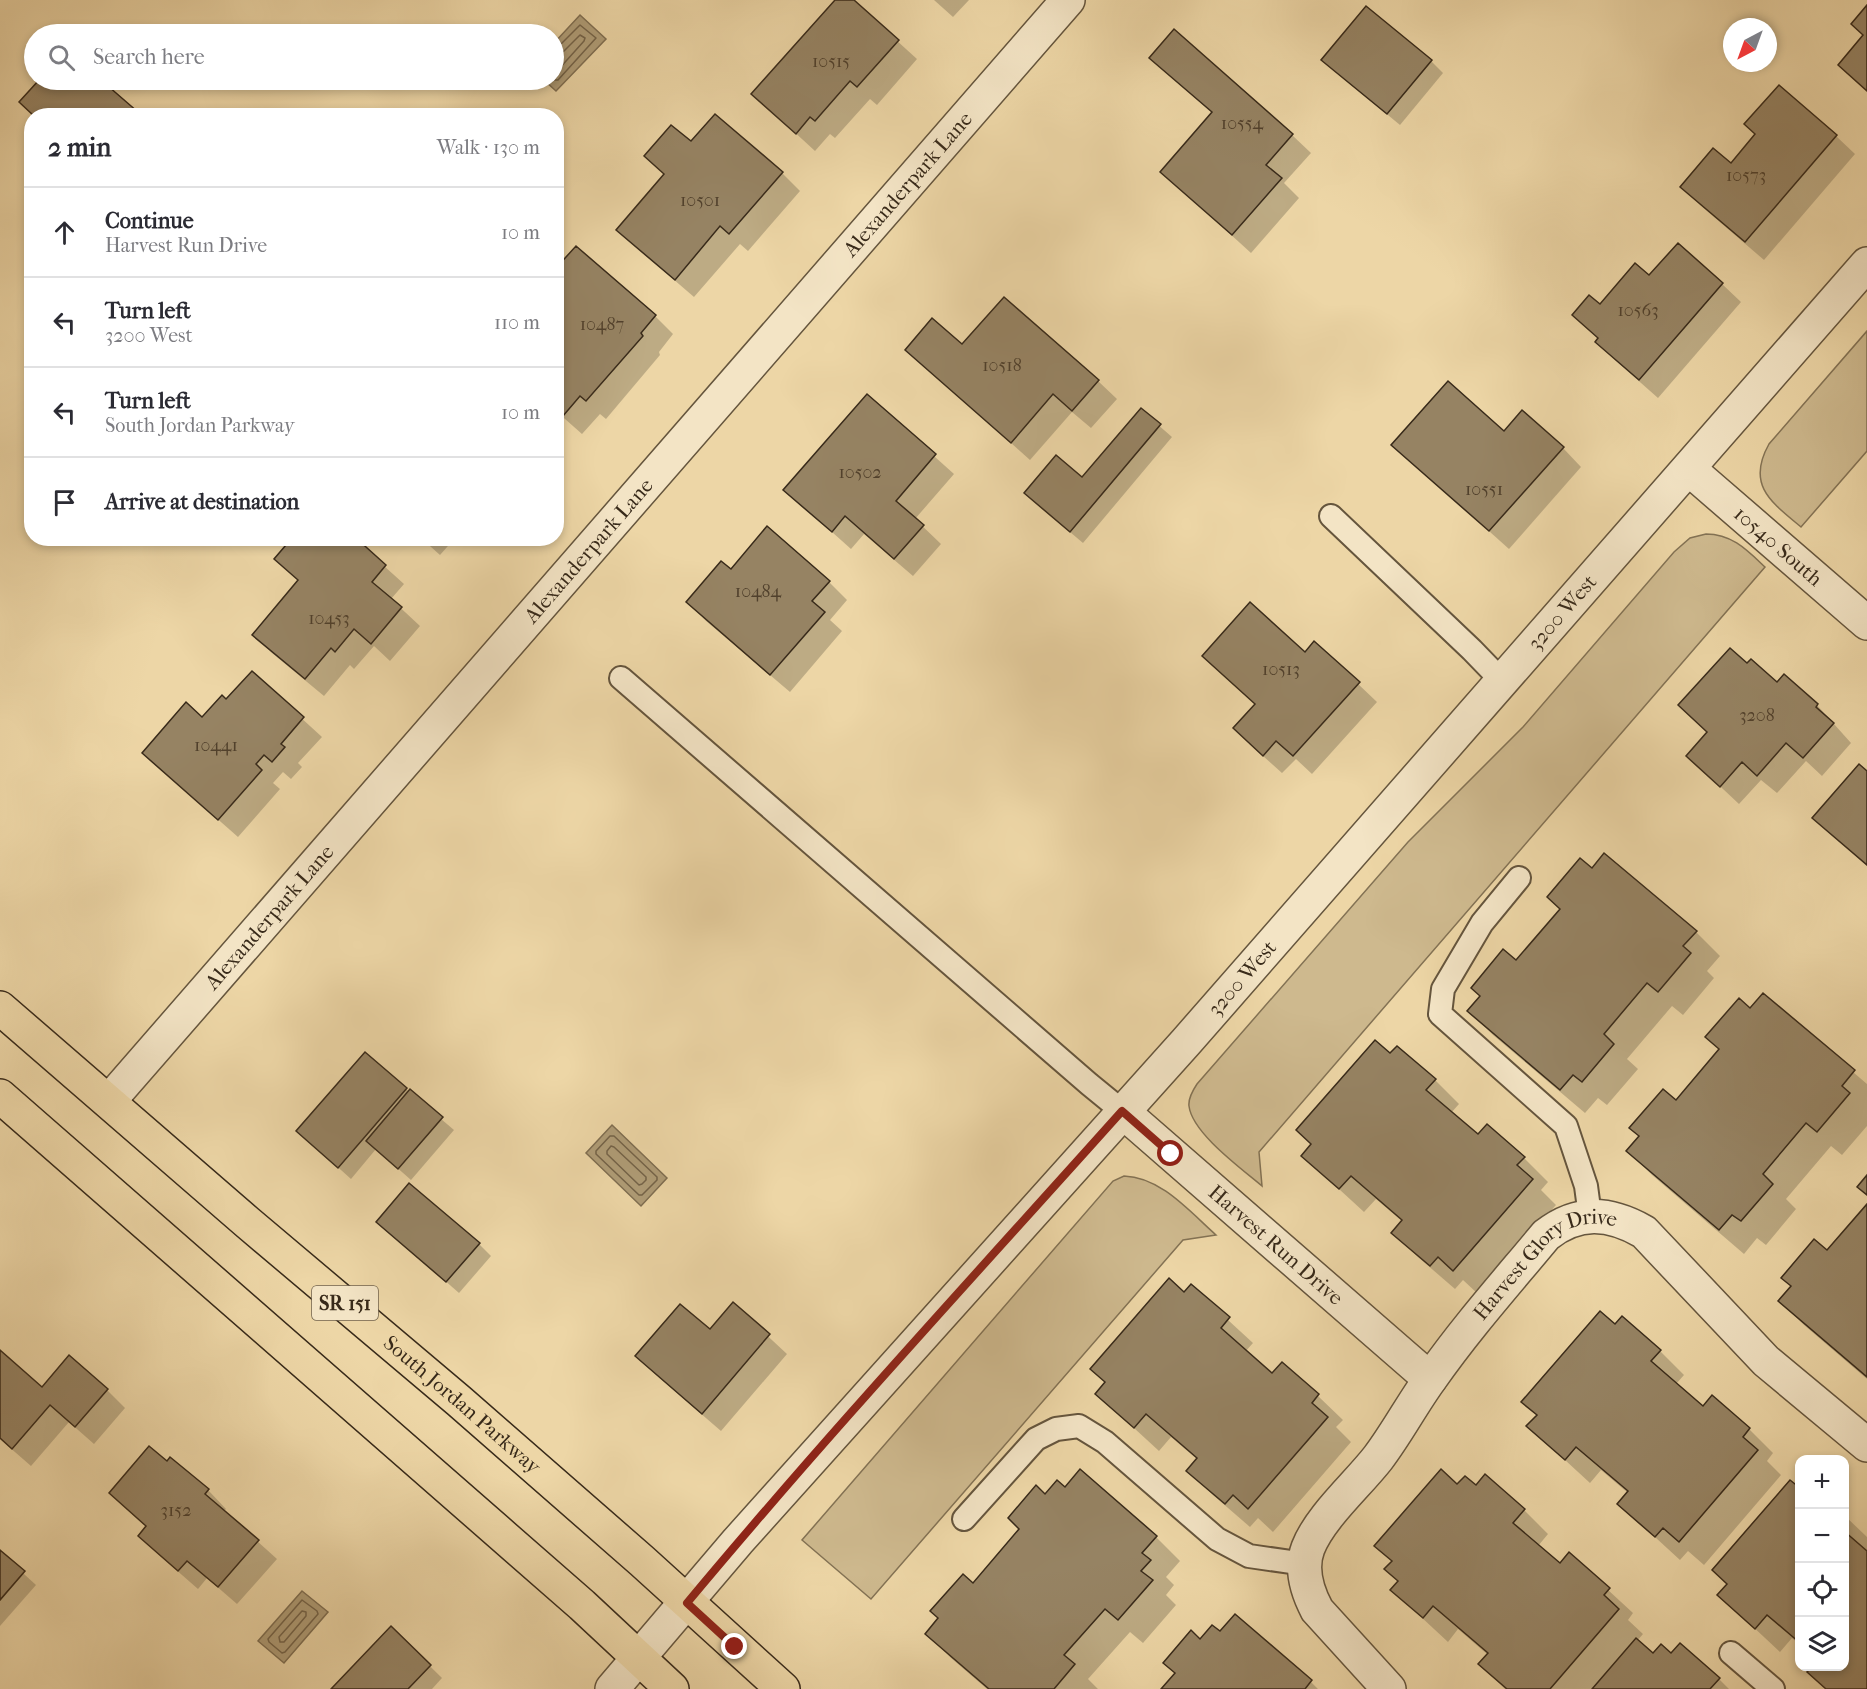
<!DOCTYPE html>
<meta charset="utf-8">
<style>
body{margin:0;font-family:"IM FELL French Canon",serif;background:#f7f7f7;color:#2b2b33}
.controls{position:absolute;right:18px;bottom:18px;display:grid;overflow:hidden;border-radius:12px;box-shadow:0 3px 9px #0003}
.controls button{width:54px;height:54px;display:grid;place-items:center;padding:0;border:0;border-bottom:2px solid #e1e1e2;background:#fff;color:#2b2b33;font:30px sans-serif}
.compass{position:absolute;left:1723px;top:18px;width:54px;height:54px;border-radius:50%;background:#fff;box-shadow:0 3px 9px #0003;rotate:221deg}
.stop{position:absolute;width:18px;height:18px;margin:-14px;border:4px solid #8f2418;border-radius:50%;background:#fff}
.stop.end{background:#8f2418;border-color:#fff;box-shadow:0 2px 6px #0008}
.list{margin:0;padding:0;list-style:none}
h2{display:flex;justify-content:space-between;align-items:center;height:78px;margin:0;padding:0 24px;font-size:26px}
h2 small{font-size:20px;font-weight:400;color:#7c7c81}
.list li{display:grid;grid-template-columns:39px 1fr auto;gap:18px;align-items:center;box-sizing:border-box;height:90px;padding:0 24px;border-top:2px solid #e1e1e2}
.list b{display:block;font-size:22px;white-space:nowrap}
.list p{margin:0;font-size:20px;white-space:nowrap;color:#7c7c81}
.list em{font-size:20px;font-style:normal;color:#7c7c81}
.icon{flex:none;width:33px;height:33px;fill:none;stroke:currentColor;stroke-width:2;stroke-linecap:round;stroke-linejoin:round}
.map{position:relative;flex:none;width:1867px;height:1689px;overflow:hidden}
.search{position:absolute;background:#fff;box-shadow:0 3px 9px #0003;left:24px;top:24px;width:540px;height:66px;display:flex;align-items:center;gap:15px;box-sizing:border-box;padding:0 21px;border-radius:33px;color:#7c7c81;font-size:22px}
.panel{position:absolute;background:#fff;box-shadow:0 3px 9px #0003;left:24px;top:108px;width:540px;height:438px;border-radius:24px}
.map>svg:first-child{display:block}
.green{fill:#ceb98e;stroke:#837254;stroke-width:1.5}
.water{fill:#af9c76;stroke:#7f6e51;stroke-width:1.5}
.shadow{fill:#0003}
.lines{fill:none;stroke-linecap:round;stroke-linejoin:round}
.shore{stroke:#746348;stroke-width:1.5}
.building{fill:#968363;stroke:#382a1a;stroke-width:1.5}
.service-casing{stroke:#65553d;stroke-width:26}
.minor-casing{stroke:#65553d;stroke-width:36}
.tertiary-casing{stroke:#65553d;stroke-width:36}
.primary-casing{stroke:#382a1a;stroke-width:36}
.service{stroke:#f3e4c5;stroke-width:22}
.minor{stroke:#f3e4c5;stroke-width:33}
.tertiary{stroke:#f3e4c5;stroke-width:33}
.primary{stroke:#edd6a6;stroke-width:33}
.route{stroke:#8f2418;stroke-width:8}
.labels{text-anchor:middle;stroke-width:4.5;stroke-linejoin:round;paint-order:stroke}
.number-label{font-size:18px;fill:#50402c}
.shield{fill:#f3e4c5;stroke:#70624d;stroke-width:1.5}
.shield-label{font-size:20px;font-weight:bold;fill:#382a1a}
.street-label{font-size:21px;fill:#382a1a;stroke:#f3e4c5}
</style>
<div class="map">
<svg width="1867" height="1689" viewBox="0 0 1867 1689">
<rect width="100%" height="100%" fill="#edd6a6"/>
<filter id="stains"><feTurbulence type="fractalNoise" baseFrequency=".00333" numOctaves="4"/><feColorMatrix values="0 0 0 0 .2 0 0 0 0 .09 0 0 0 0 .02 0 0 0 .5 -.17"/></filter>
<radialGradient id="worn" r=".72"><stop offset=".6" stop-color="#630" stop-opacity="0"/><stop offset="1" stop-color="#630" stop-opacity=".3"/></radialGradient>
<g class="green">
<path d="M1867,331V451L1801,527C1771,502 1746,485 1769,444Z"/>
<path d="M1706,534C1732,534 1747,550 1765,567L1259,1152L1262,1186C1242,1169 1192,1133 1189,1106C1188,1098 1193,1090 1197,1084L1408,842L1523,727L1674,552L1690,538Z"/>
<path d="M1124,1176C1161,1177 1190,1212 1216,1235L1183,1240L871,1599L802,1540L1113,1181Z"/>
</g>
<g class="water">
<path d="M580,15L606,39L556,91L544,80H554V43Z"/>
<path d="M612,1125L667,1178L641,1206L586,1153Z"/>
<path d="M302,1591L328,1612L284,1663L258,1641Z"/>
</g>
<g class="shadow">
<path d="M837,0H852L917,59L877,105L870,99L835,138L830,134L815,151L753,94Z"/>
<path d="M934,0H969L953,17Z"/>
<path d="M1151,58L1292,135L1311,153L1284,183L1299,198L1251,253L1162,172L1213,114Z"/>
<path d="M1431,61L1443,73L1400,125L1336,72Z"/>
<path d="M41,80H99L140,116H34L21,102Z"/>
<path d="M1779,87L1836,136L1855,154L1764,260L1700,205L1682,186L1731,165L1757,135Z"/>
<path d="M691,143L782,173L800,191L748,251L740,244L694,297L637,248L618,230Z"/>
<path d="M556,271L655,316L673,334L659,352L660,355L606,419L600,414L582,434L556,411Z"/>
<path d="M1649,278L1722,284L1741,302L1658,398L1615,360L1597,342L1599,339L1574,315L1600,307Z"/>
<path d="M1004,299L1098,381L1117,399L1091,428L1072,412L1030,460L907,350L962,346Z"/>
<path d="M867,396L954,474L915,519L941,544L913,576L864,534L851,549L785,490Z"/>
<path d="M1141,410L1172,437L1083,543L1038,505L1082,480Z"/>
<path d="M1504,433L1563,448L1581,467L1509,549L1393,445Z"/>
<path d="M353,538L404,584L391,599L420,626L390,661L374,646L354,669L350,665L324,696L272,653L254,635L299,581L276,559L327,544Z"/>
<path d="M421,538H455L440,555Z"/>
<path d="M731,571L829,582L847,600L830,620L842,631L790,692L706,621L688,602Z"/>
<path d="M1315,643L1377,702L1312,774L1296,759L1282,773L1253,747L1256,705L1204,656L1305,654Z"/>
<path d="M1747,665L1817,705L1851,743L1822,776L1806,761L1777,793L1761,780L1739,804L1707,774L1709,733Z"/>
<path d="M252,673L322,737L298,763L302,767L291,779L283,772L273,783L280,789L238,837L163,771Z"/>
<path d="M1867,772V866L1814,818Z"/>
<path d="M1592,871L1696,932L1720,956L1707,971L1714,978L1683,1015L1672,1006L1627,1059L1638,1069L1607,1105L1598,1098L1585,1113L1493,1035L1469,1011L1516,962Z"/>
<path d="M1763,995L1867,1084V1126L1842,1155L1831,1146L1786,1199L1796,1209L1766,1245L1757,1238L1744,1254L1652,1175L1628,1151L1676,1102Z"/>
<path d="M366,1055L454,1130L411,1180L376,1149L351,1179L311,1143Z"/>
<path d="M1390,1055L1435,1080L1459,1104L1451,1113L1478,1137L1524,1158L1548,1182L1541,1190L1556,1205L1478,1294L1463,1280L1455,1289L1418,1257L1393,1233L1403,1222L1376,1199L1364,1212L1303,1156Z"/>
<path d="M1867,1206V1379L1804,1325L1780,1301L1828,1253Z"/>
<path d="M378,1222L479,1244L491,1256L459,1293Z"/>
<path d="M1191,1286L1253,1343L1245,1352L1272,1375L1282,1364L1318,1396L1343,1420L1336,1427L1351,1442L1273,1532L1258,1518L1250,1527L1213,1495L1188,1471L1198,1460L1171,1437L1159,1451L1097,1394Z"/>
<path d="M733,1304L787,1354L721,1431L655,1374L637,1356L711,1331Z"/>
<path d="M1615,1326L1660,1351L1684,1375L1676,1384L1703,1408L1749,1429L1773,1453L1767,1461L1781,1475L1704,1565L1688,1551L1680,1560L1619,1504L1628,1493L1601,1470L1590,1483L1528,1426L1538,1416L1523,1401Z"/>
<path d="M0,1352L42,1389L107,1390L125,1408L94,1444L69,1422L31,1466L0,1439Z"/>
<path d="M1457,1486L1476,1487L1524,1510L1548,1534L1538,1546L1560,1565L1569,1554L1633,1613L1628,1620L1643,1634L1637,1641L1653,1655H1671L1719,1679L1729,1689H1505L1480,1664L1488,1655L1458,1629L1448,1642L1392,1590L1400,1582L1393,1562L1376,1546Z"/>
<path d="M1065,1489L1156,1537L1180,1561L1166,1577L1174,1585L1166,1595L1176,1605L1143,1643L1130,1632L1088,1679L1098,1689H987L951,1658L927,1634L973,1585L1021,1529L1045,1496Z"/>
<path d="M208,1490L226,1509L224,1511L277,1559L237,1604L207,1578L198,1589L158,1554L140,1536L147,1527L111,1493Z"/>
<path d="M1800,1490V1645L1792,1638L1780,1652L1719,1595Z"/>
<path d="M1844,1515L1867,1537V1689H1826L1844,1666Z"/>
<path d="M0,1552L36,1585L0,1626Z"/>
<path d="M1235,1617L1311,1682L1318,1689H1163L1176,1674L1165,1663L1200,1641L1221,1634Z"/>
<path d="M391,1628L442,1678L432,1689H333Z"/>
</g>
<g class="lines">
<g class="shore">
<path d="M554,54L564,51L580,35L585,38L584,41L558,70H554"/>
<path d="M553,80H558L596,38L580,25L560,45L554,47"/>
<path d="M610,1136H614L657,1177V1180L642,1195H639L596,1154V1151Z"/>
<path d="M611,1146L614,1147L646,1177V1180L642,1184L639,1185L607,1154V1151Z"/>
<path d="M302,1600L317,1611L318,1614L285,1652L282,1653L269,1642L268,1639Z"/>
<path d="M302,1611L306,1612V1616L284,1642H280L279,1637Z"/>
</g>
</g>
<g class="building">
<path d="M835,0H854L899,40L857,87L850,81L815,121L810,117L796,134L751,94Z"/>
<path d="M1867,5V91L1838,65L1863,35L1851,24Z"/>
<path d="M1366,6L1432,60L1387,114L1321,60Z"/>
<path d="M1174,29L1293,134L1266,165L1282,178L1232,235L1160,172L1212,112L1149,58Z"/>
<path d="M39,80H101L138,112L135,116H34L19,102Z"/>
<path d="M1779,85L1837,135L1745,242L1680,187L1713,148L1731,163L1755,134L1744,124Z"/>
<path d="M715,114L783,172L729,234L720,226L675,280L616,230L664,174L644,156L671,125L691,141Z"/>
<path d="M1678,243L1723,283L1639,380L1595,342L1598,338L1572,315L1589,295L1600,304L1635,263L1649,275Z"/>
<path d="M576,246L656,315L641,333L643,336L586,401L580,396L563,416L556,411V268Z"/>
<path d="M1004,297L1099,380L1072,411L1053,394L1011,443L905,350L932,318L962,344Z"/>
<path d="M1448,381L1504,431L1522,410L1564,447L1489,531L1391,445Z"/>
<path d="M867,394L936,454L896,501L924,525L894,559L845,516L832,532L783,490Z"/>
<path d="M1141,408L1161,424L1070,532L1024,493L1056,455L1082,477Z"/>
<path d="M767,526L830,581L812,601L825,612L770,675L686,602L721,561L731,569Z"/>
<path d="M292,538H323L326,541L329,538H356L386,565L372,582L402,607L371,644L354,629L335,652L331,648L305,679L252,635L298,580L274,559Z"/>
<path d="M1250,602L1305,652L1314,641L1360,682L1293,756L1276,741L1263,756L1233,728L1255,704L1202,656Z"/>
<path d="M1730,648L1747,663L1751,659L1777,682L1784,674L1818,704L1816,707L1834,723L1803,758L1786,743L1757,776L1742,762L1720,787L1686,756L1707,732L1678,705Z"/>
<path d="M252,671L304,717L281,744L285,747L272,762L264,755L256,764L262,770L218,820L142,753L186,702L202,717L222,695L226,699Z"/>
<path d="M1859,764L1867,771V865L1812,818Z"/>
<path d="M1604,853L1697,931L1683,946L1691,953L1658,992L1647,983L1604,1034L1614,1044L1582,1082L1573,1075L1560,1090L1467,1011L1480,996L1471,988L1503,949L1516,960L1560,909L1547,897L1580,858L1592,868Z"/>
<path d="M1763,993L1855,1070L1842,1086L1850,1093L1817,1132L1806,1123L1763,1174L1773,1184L1741,1221L1732,1215L1719,1230L1626,1151L1639,1136L1629,1128L1663,1089L1676,1100L1719,1049L1705,1037L1739,998L1750,1008Z"/>
<path d="M1375,1040L1390,1053L1397,1046L1436,1079L1426,1090L1478,1134L1487,1124L1525,1157L1517,1165L1533,1179L1453,1271L1438,1257L1430,1266L1391,1233L1402,1220L1351,1176L1339,1189L1301,1156L1311,1144L1296,1130Z"/>
<path d="M365,1052L407,1088L338,1168L296,1131Z"/>
<path d="M410,1089L443,1117L398,1169L366,1141Z"/>
<path d="M1867,1175V1195L1857,1187Z"/>
<path d="M409,1183L480,1243L446,1282L376,1222Z"/>
<path d="M1867,1204V1377L1778,1301L1791,1286L1781,1278L1814,1239L1827,1250Z"/>
<path d="M1169,1278L1184,1292L1191,1284L1230,1317L1221,1328L1272,1373L1282,1362L1319,1394L1312,1403L1328,1417L1248,1509L1233,1495L1225,1504L1186,1471L1197,1458L1146,1414L1134,1428L1095,1394L1105,1382L1090,1369Z"/>
<path d="M733,1302L770,1334L702,1414L635,1356L680,1304L710,1329Z"/>
<path d="M1600,1311L1615,1324L1622,1316L1661,1350L1651,1361L1703,1406L1712,1395L1750,1428L1743,1437L1758,1450L1679,1542L1663,1528L1655,1537L1617,1504L1628,1491L1576,1447L1565,1460L1526,1426L1537,1415L1521,1402Z"/>
<path d="M0,1350L42,1387L69,1355L108,1389L75,1427L50,1405L12,1449L0,1438Z"/>
<path d="M149,1446L167,1461L170,1457L209,1489L205,1494L259,1540L218,1587L187,1561L178,1571L138,1536L146,1526L109,1493Z"/>
<path d="M1080,1469L1157,1536L1142,1553L1151,1560L1141,1571L1153,1580L1118,1620L1105,1609L1064,1655L1075,1664L1054,1689H989L925,1634L938,1618L930,1611L963,1574L973,1583L1019,1529L1008,1518L1036,1485L1045,1494L1057,1480L1065,1487Z"/>
<path d="M1441,1469L1457,1484L1465,1476L1476,1485L1485,1474L1525,1509L1513,1523L1560,1563L1569,1552L1610,1588L1604,1595L1619,1609L1550,1689H1507L1478,1664L1488,1653L1433,1606L1423,1618L1390,1590L1398,1581L1384,1569L1392,1561L1374,1546Z"/>
<path d="M1790,1480L1800,1488V1643L1767,1615L1755,1629L1717,1595L1727,1584L1712,1570Z"/>
<path d="M1844,1531L1867,1551V1689H1826L1807,1672L1813,1666H1844Z"/>
<path d="M0,1550L25,1571L0,1600Z"/>
<path d="M1235,1614L1312,1680L1305,1689H1161L1175,1673L1163,1663L1191,1630L1200,1639L1212,1625L1220,1631Z"/>
<path d="M391,1626L431,1665L408,1689H331Z"/>
<path d="M1636,1638L1653,1653L1661,1644L1671,1653L1680,1643L1720,1678L1710,1689H1592Z"/>
</g>
<g class="lines">
<defs>
<g id="service">
<path d="M1331,516L1472,650L1502,681"/>
<path d="M621,678L1089,1084L1122,1111"/>
<path d="M1519,878L1482,923L1443,989L1440,1014L1566,1126L1586,1186L1590,1216"/>
<path d="M964,1519L1036,1439L1056,1429L1079,1426L1105,1442L1217,1539L1249,1556L1305,1564"/>
<path d="M1731,1653L1773,1689"/>
</g>
<g id="minor">
<path id="s1" d="M1689,469L1867,623"/>
<path id="s2" d="M109,1101L1068,0"/>
<path id="s3" d="M1122,1111L1430,1379"/>
<path id="s4" d="M1389,1689L1317,1610C1307,1591 1300,1569 1308,1548C1320,1517 1357,1485 1378,1458C1397,1433 1412,1404 1431,1378C1466,1328 1507,1282 1546,1235C1578,1210 1609,1212 1644,1232L1766,1361L1867,1445"/>
</g>
<g id="tertiary">
<path id="s5" d="M612,1689L738,1541L1186,1042L1867,264"/>
</g>
<g id="primary">
<path id="s6" d="M0,1008L247,1222L459,1401L642,1561L783,1689"/>
<path d="M0,1096L582,1605L672,1689"/>
</g>
</defs>
<use href="#service" class="service-casing"/>
<use href="#minor" class="minor-casing"/>
<use href="#tertiary" class="tertiary-casing"/>
<use href="#primary" class="primary-casing"/>
<use href="#service" class="service"/>
<use href="#minor" class="minor"/>
<use href="#tertiary" class="tertiary"/>
<use href="#primary" class="primary"/>
</g>
<g class="lines">
<path class="route" d="M735,1647L687,1603C827,1435 976,1274 1122,1111L1171,1154"/>
</g>
<g class="labels">
<g class="number-label">
<text x="831" y="67">10515</text>
<text x="1242" y="129">10554</text>
<text x="1746" y="181">10573</text>
<text x="700" y="206">10501</text>
<text x="1638" y="316">10563</text>
<text x="602" y="330">10487</text>
<text x="1002" y="371">10518</text>
<text x="860" y="478">10502</text>
<text x="1484" y="495">10551</text>
<text x="758" y="597">10484</text>
<text x="329" y="624">10453</text>
<text x="1281" y="675">10513</text>
<text x="1757" y="721">3208</text>
<text x="216" y="751">10441</text>
<text x="176" y="1516">3152</text>
</g>
<rect class="shield" x="312" y="1286" width="66" height="34" rx="4.5"/>
<g class="shield-label">
<text x="345" y="1310">SR 151</text>
</g>
<g class="street-label">
<text dy="7" stroke="none"><textPath href="#s2" startOffset="1216">Alexanderpark Lane</textPath></text>
<text dy="7" stroke="none"><textPath href="#s1" startOffset="118">10540 South</textPath></text>
<text dy="7" stroke="none"><textPath href="#s2" startOffset="730">Alexanderpark Lane</textPath></text>
<text dy="7" stroke="none"><textPath href="#s5" startOffset="1436">3200 West</textPath></text>
<text dy="7" stroke="none"><textPath href="#s2" startOffset="244">Alexanderpark Lane</textPath></text>
<text dy="7" stroke="none"><textPath href="#s5" startOffset="950">3200 West</textPath></text>
<text dy="7" stroke="none"><textPath href="#s3" startOffset="204">Harvest Run Drive</textPath></text>
<text dy="7" stroke="none"><textPath href="#s4" startOffset="550">Harvest Glory Drive</textPath></text>
<text dy="7" stroke="none"><textPath href="#s6" startOffset="609">South Jordan Parkway</textPath></text>
</g>
</g>
<rect width="100%" height="100%" filter="url(#stains)"/>
<rect width="100%" height="100%" fill="url(#worn)"/>
</svg>
<div class="controls">
<button>+</button>
<button>−</button>
<button><svg class="icon" aria-label="locate" viewBox="0 0 24 24"><circle cx="12" cy="12" r="6"/><path d="M12 2v4M12 18v4M2 12h4M18 12h4"/></svg></button>
<button><svg class="icon" aria-label="layers" viewBox="0 0 24 24"><path d="M12 4l9 5-9 5-9-5zM3 14l9 5 9-5"/></svg></button>
</div>
<svg class="compass" viewBox="-18 -18 36 36"><path d="M0-13l5 13h-10z" fill="#e53935"/><path d="M0 13l5-13h-10z" fill="#7c7c81"/></svg>
<div class="stop" style="left:1171px;top:1154px"></div>
<div class="stop end" style="left:735px;top:1647px"></div>
<div class="search"><svg class="icon" aria-label="search" viewBox="0 0 24 24"><circle cx="10" cy="10" r="6"/><path d="M15 15l6 6"/></svg>Search here</div>
<section class="panel">
<h2>2 min<small>Walk · 130 m</small></h2>
<ul class="list">
<li><svg class="icon" aria-label="ahead" viewBox="0 0 24 24"><path d="M12 20V5M6 11l6-6 6 6"/></svg><div><b>Continue</b><p>Harvest Run Drive</p></div><em>10 m</em></li>
<li><svg class="icon" aria-label="left" viewBox="0 0 24 24"><path d="M17 20v-9H6M10 6l-5 5 5 5"/></svg><div><b>Turn left</b><p>3200 West</p></div><em>110 m</em></li>
<li><svg class="icon" aria-label="left" viewBox="0 0 24 24"><path d="M17 20v-9H6M10 6l-5 5 5 5"/></svg><div><b>Turn left</b><p>South Jordan Parkway</p></div><em>10 m</em></li>
<li><svg class="icon" aria-label="arrive" viewBox="0 0 24 24"><path d="M6 21V4h12l-3 4 3 4H6"/></svg><div><b>Arrive at destination</b></div></li>
</ul>
</section>
</div>
